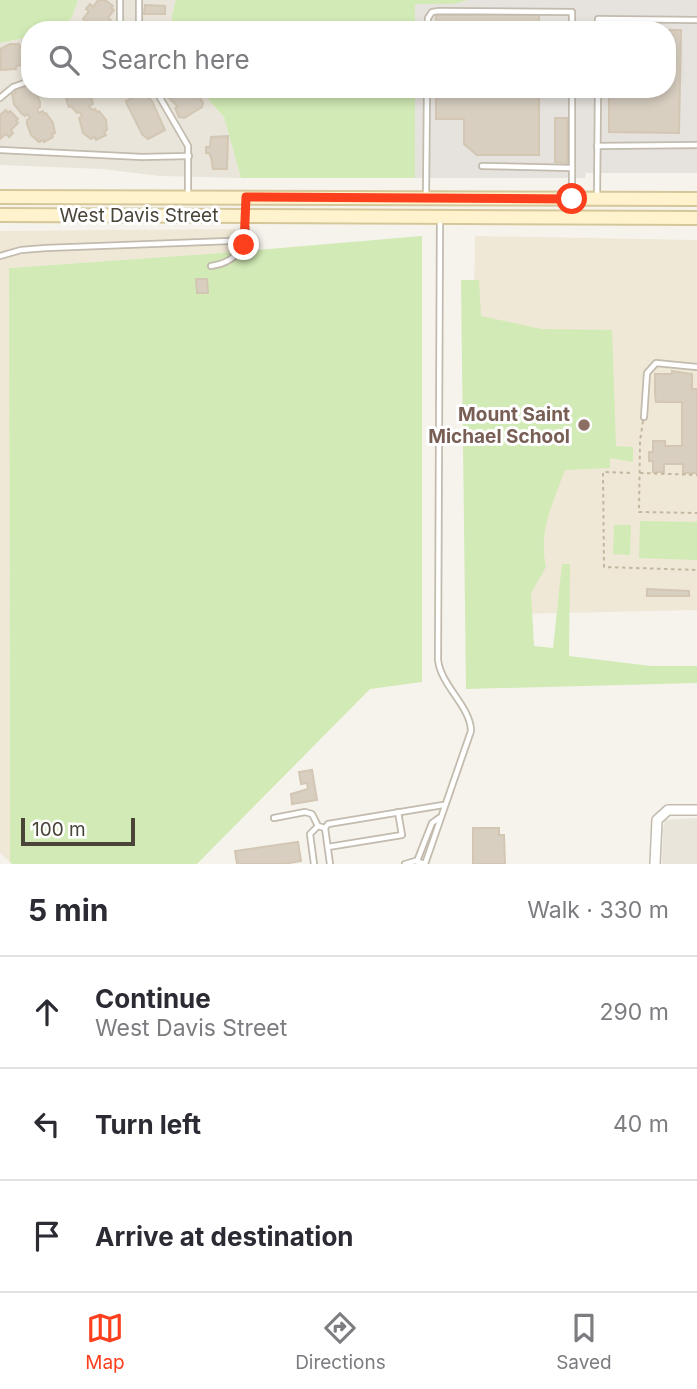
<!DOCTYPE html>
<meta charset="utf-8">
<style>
body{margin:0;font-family:Inter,sans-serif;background:#f7f7f7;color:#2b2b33}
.scale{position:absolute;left:21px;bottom:18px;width:114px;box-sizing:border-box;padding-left:7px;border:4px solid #4b4439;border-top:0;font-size:19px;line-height:24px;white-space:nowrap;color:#4b4439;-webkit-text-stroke:5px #fff;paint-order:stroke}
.stop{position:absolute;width:21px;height:21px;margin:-16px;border:5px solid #fc3f1d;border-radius:50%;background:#fff}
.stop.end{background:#fc3f1d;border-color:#fff;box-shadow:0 2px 7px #0008}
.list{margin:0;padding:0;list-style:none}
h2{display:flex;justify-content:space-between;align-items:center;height:91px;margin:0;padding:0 28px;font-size:30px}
h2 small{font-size:23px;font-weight:400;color:#7c7c81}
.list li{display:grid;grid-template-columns:46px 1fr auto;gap:21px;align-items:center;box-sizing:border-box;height:112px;padding:0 28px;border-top:2px solid #e1e1e2}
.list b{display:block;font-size:26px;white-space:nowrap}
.list p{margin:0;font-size:23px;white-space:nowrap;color:#7c7c81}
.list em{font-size:23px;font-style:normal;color:#7c7c81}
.icon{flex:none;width:38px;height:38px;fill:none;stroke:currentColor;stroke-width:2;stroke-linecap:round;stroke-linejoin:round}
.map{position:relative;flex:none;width:697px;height:864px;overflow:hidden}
.search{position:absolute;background:#fff;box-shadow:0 4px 10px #0003;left:21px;right:21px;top:21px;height:77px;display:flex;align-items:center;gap:18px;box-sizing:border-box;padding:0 24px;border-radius:28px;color:#7c7c81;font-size:26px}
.sheet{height:427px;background:#fff}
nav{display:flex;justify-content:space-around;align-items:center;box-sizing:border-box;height:98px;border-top:2px solid #e1e1e2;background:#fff;font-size:19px;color:#7c7c81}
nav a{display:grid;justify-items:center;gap:4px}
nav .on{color:#fc3f1d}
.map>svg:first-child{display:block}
.residential{fill:#eae5da}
.industrial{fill:#e6e2dd}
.education{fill:#efe8d6}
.green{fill:#d2eab5}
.building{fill:#d8cfc1;stroke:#d3c7b4;stroke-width:2}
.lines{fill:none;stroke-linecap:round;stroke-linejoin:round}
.lane-casing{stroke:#c2bbae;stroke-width:8}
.street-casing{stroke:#c2bbae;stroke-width:12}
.secondary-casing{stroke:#d6c79b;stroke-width:16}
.path{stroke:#c4b79f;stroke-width:2;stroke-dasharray:3.5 3.5;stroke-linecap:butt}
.lane{stroke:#fff;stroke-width:4.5}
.street{stroke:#fff;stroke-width:9}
.secondary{stroke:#fff3cd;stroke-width:12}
.route{stroke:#fc3f1d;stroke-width:9}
.education-dot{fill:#8d6e63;stroke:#fff;stroke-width:2.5}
.labels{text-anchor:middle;stroke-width:6;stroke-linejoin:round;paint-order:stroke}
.street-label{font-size:19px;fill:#4b4439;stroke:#fff}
.education-label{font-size:19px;font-weight:bold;fill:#785e54;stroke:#fff;text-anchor:end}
</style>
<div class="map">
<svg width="697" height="864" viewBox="0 0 697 864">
<rect width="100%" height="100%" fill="#f6f3ec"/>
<g class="residential">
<path d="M78,0H176L172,15V30H60L72,17Z"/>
<path d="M30,37V89H202L207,98L224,117L241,178L160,176L102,169L0,165V43Z"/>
<path d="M697,818V864H662L663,828L665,820Z"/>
</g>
<path class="industrial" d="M468,0H697V173H586L585,178H415V89H667V30H415V4H455Z"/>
<g class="education">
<path d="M235,229V252L9,268L10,862L0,853V231Z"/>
<path d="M475,236L697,240V610L469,615Z"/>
</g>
<g class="green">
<path d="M0,0H78L72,17L60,30H30V37L0,43Z"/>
<path d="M176,0H468L455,4H415V30H172V15Z"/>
<path d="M202,89H415V178H241L224,117L207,98Z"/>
<path d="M422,236V682L370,689L197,864H12L10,862L9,268L235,252Z"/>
<path d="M461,280H479L481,316L541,329L612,330L616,446L633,447V462L610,458V468L565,470C553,503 538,531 546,567L531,593L534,646L553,648L562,564H570L569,656L651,666H697V683L466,689Z"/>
<path d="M640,521L697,522V560L639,558Z"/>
<path d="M614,525H631L630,555L613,554Z"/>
</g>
<g class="building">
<path d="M98,0H105L113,6L111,8L114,10L108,18L111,20L108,25L104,22L98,30L95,28L91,30L84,24L86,21L83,19L89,11L86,9L90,4L93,7Z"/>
<path d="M145,5L165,6V14H144Z"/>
<rect x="436" y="15" width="103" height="15"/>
<path d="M667,30H681L679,133L609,132V89H667Z"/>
<path d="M10,44H19L21,48L23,47L26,57L23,58L24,62L21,63L22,65L16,66V69L1,70L0,49Z"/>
<path d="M24,85V87L28,85L30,89L36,92L40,102V107L37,109L39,113L43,111L44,114L46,113L53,123L55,133L52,134L53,137L44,142L43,140L39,142L31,135L27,124V120L30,118L28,114L25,116L21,113L14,104L12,94L16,93L14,90Z"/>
<path d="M68,89H88L92,100L93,104L89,106L92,110L95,109L97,112L99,111L106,120L107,130L104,132L106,135L96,140L95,137L91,139L83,133L79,118L82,116L80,112L77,113L71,106L69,107L67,102L65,92Z"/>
<path d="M172,89H195L193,92L196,96L198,95L203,103L202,107L184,118L179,117L175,108L178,107L167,96Z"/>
<path d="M436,89H539V155H477L464,144V119H436Z"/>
<path d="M144,92L152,101L165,130L148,139L142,134L127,104L126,101Z"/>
<path d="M6,110L8,113L10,111L18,119L16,121L18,123L11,130L13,133L9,137L6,134L0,139V115Z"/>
<path d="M555,118H567V163L555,162Z"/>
<path d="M228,136L227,169H213L211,157L209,153H206V147H210L211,137Z"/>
<path d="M196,279H207L208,293H197Z"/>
<path d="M672,371L692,374V389H697V473H683V464H664V472H653V461H649V452H653V441H665V446H682V402H656L655,394V374H672Z"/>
<path d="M647,589L689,591V596H647Z"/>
<path d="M312,770L317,800L292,804L291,794L308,789L307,783L301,784L299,772Z"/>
<path d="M473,828H499V835H504L505,864H473Z"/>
<path d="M298,842L301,861L284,864H237L235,851Z"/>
</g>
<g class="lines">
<defs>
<g id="lane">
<path d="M115,30L120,23V0"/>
<path d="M139,30V0"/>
<path d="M427,30L428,18L432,12L439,11L572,12V30"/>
<path d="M598,30V19L697,20"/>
<path d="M155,89L188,146V196"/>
<path d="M572,89V197"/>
<path d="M0,98L13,87L30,81"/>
<path d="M597,146L697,145"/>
<path d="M0,150L142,157L189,156"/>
<path d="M482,166L572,168"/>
<path d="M426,197L427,89"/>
<path d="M597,197L598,89"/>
<path d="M0,256L21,250L46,248L230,241L238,238L246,228"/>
<path d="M211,266C233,263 244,251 246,230"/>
<path d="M644,417L647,373L656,363L697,367"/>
<path d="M274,818L305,812L312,814L318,826L325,828"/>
<path d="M328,847L402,835L398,812"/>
<path d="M417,861L432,823L439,818"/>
<path d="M314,864L310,834L318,826"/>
<path d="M330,864L325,828L328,824L443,805"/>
<path d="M405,864L415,861L425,864"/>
<path d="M425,864L471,731C471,707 441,686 438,660L440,218"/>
</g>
<path id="street" d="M655,864L657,820L668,810H697"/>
<g id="secondary">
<path d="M0,197L697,199"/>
<path d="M0,215L697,218"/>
</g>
</defs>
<use href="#lane" class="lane-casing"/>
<use href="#street" class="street-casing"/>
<use href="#secondary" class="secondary-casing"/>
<g class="path">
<path d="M643,421L640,441L639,512L697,513"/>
<path d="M630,473L603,472L604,567L697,570"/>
<path d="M640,473L697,475"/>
</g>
<use href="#lane" class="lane"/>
<use href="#street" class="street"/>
<use href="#secondary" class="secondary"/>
</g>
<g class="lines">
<path class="route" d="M244,245L246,197L572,199"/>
</g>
<circle class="education-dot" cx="584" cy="425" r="7"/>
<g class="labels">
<g class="street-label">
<text x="139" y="222">West Davis Street</text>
</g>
<g class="education-label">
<text x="570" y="421">Mount Saint<tspan x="570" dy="22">Michael School</tspan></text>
</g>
</g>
</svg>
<div class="scale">100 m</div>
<div class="stop" style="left:572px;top:199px"></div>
<div class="stop end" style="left:244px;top:245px"></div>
<div class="search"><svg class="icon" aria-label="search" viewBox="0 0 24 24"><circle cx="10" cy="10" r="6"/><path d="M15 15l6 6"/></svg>Search here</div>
</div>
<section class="sheet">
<h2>5 min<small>Walk · 330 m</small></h2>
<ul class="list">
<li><svg class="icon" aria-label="ahead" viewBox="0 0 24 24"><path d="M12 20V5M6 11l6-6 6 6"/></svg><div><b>Continue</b><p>West Davis Street</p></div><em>290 m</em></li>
<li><svg class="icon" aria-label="left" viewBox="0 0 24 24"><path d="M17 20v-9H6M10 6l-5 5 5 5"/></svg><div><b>Turn left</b></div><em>40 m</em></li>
<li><svg class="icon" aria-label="arrive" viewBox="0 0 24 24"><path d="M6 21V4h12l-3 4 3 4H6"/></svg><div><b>Arrive at destination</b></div></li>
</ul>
</section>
<nav>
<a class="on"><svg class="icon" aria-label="map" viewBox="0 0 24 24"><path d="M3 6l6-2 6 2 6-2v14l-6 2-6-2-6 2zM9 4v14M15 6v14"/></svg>Map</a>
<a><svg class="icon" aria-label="directions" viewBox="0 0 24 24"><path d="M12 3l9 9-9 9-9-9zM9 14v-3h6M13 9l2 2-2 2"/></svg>Directions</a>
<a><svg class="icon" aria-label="saved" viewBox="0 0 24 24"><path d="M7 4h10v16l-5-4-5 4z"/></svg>Saved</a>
</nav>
